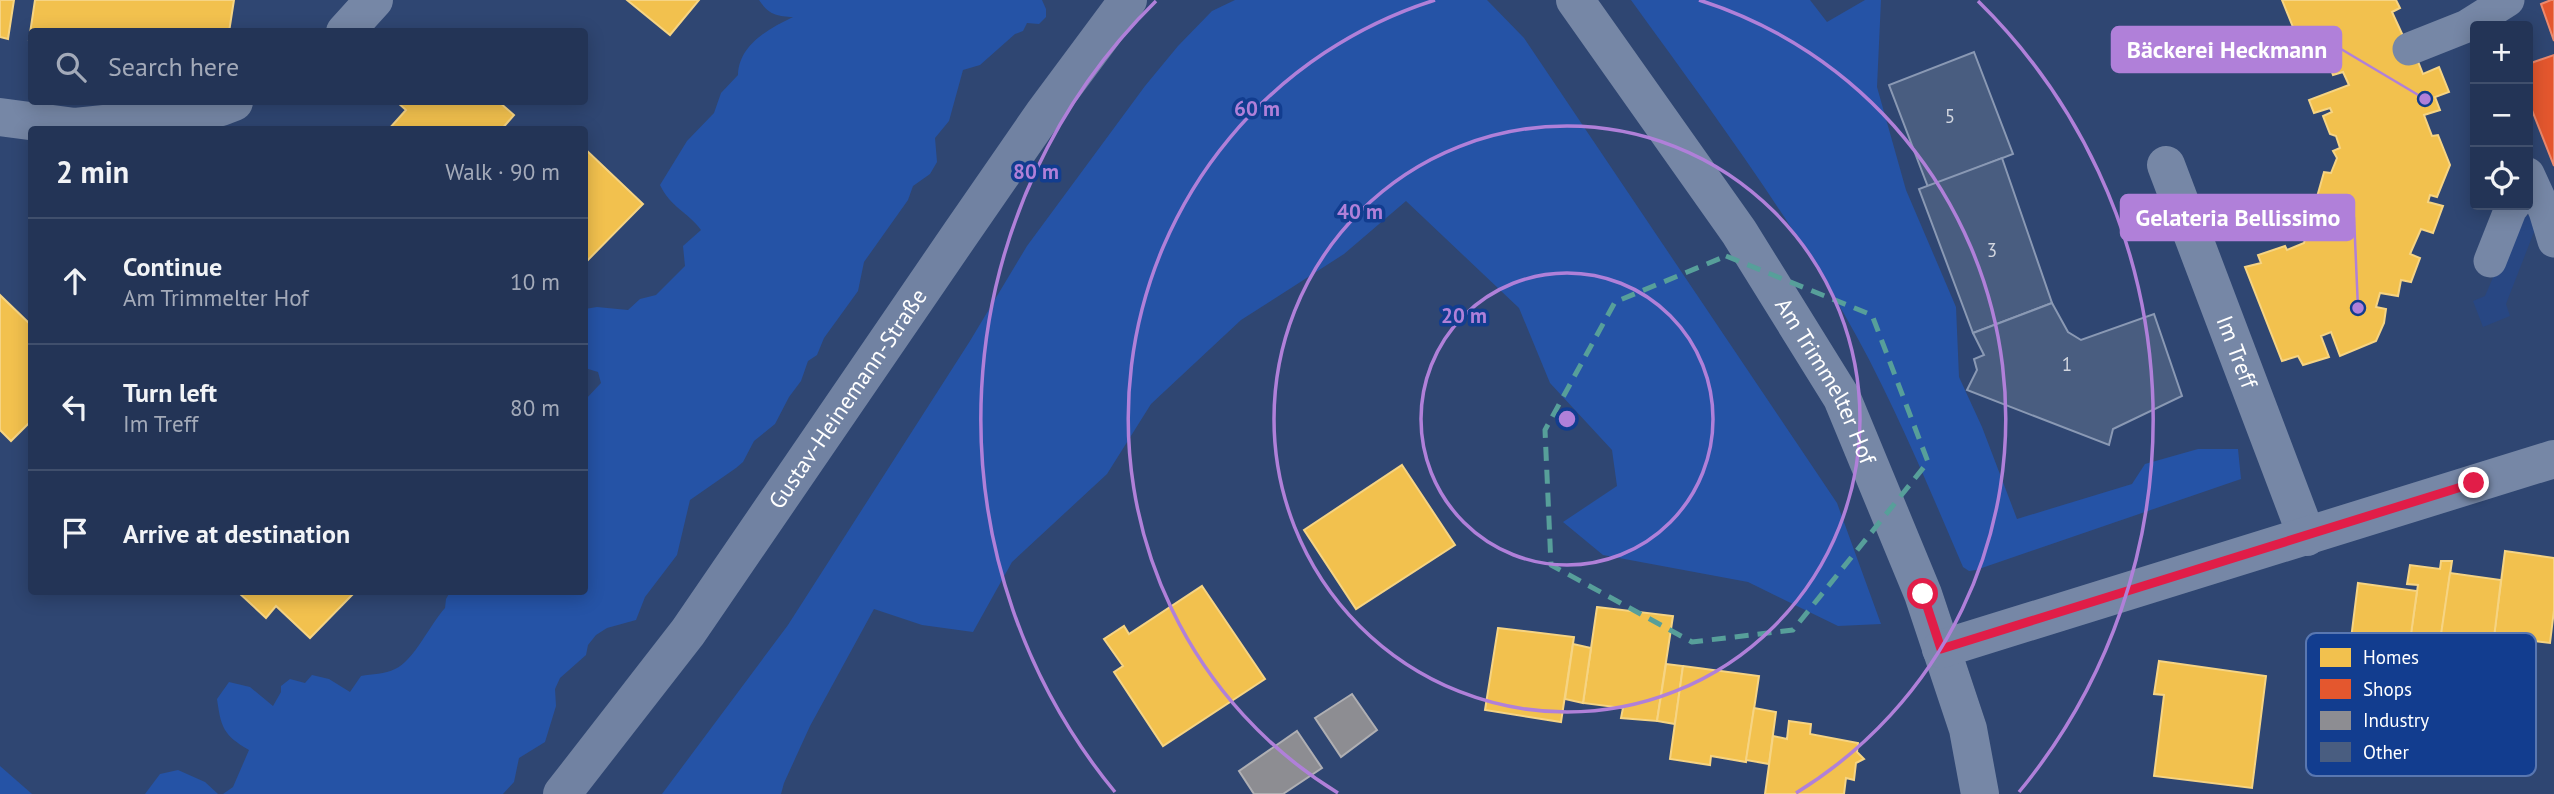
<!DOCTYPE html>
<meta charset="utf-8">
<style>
body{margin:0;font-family:"PT Sans",sans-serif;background:#2b3c5c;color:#f1f3f6}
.controls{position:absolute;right:21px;top:21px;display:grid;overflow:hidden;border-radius:7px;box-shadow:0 4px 18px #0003}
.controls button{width:63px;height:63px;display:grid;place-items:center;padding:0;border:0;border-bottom:2px solid #404f6c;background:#233456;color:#f1f3f6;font:35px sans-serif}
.stop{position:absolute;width:21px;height:21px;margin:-16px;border:5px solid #e11d48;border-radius:50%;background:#fff}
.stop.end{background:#e11d48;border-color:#fff;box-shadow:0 2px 7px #0008}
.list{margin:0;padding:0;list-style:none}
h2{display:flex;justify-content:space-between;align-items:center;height:91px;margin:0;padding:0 28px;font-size:30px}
h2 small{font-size:23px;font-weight:400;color:#a3aab9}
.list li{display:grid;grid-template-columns:46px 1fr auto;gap:21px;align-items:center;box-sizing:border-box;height:126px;padding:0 28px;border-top:2px solid #404f6c}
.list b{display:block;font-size:26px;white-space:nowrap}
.list p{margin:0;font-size:23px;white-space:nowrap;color:#a3aab9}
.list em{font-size:23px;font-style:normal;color:#a3aab9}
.icon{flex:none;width:38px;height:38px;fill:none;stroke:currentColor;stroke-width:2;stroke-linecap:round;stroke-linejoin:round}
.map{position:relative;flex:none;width:2554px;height:794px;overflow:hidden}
.search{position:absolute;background:#233456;box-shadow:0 4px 18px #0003;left:28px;top:28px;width:560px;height:77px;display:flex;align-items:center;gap:18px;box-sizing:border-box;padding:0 24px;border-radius:7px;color:#a3aab9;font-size:26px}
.panel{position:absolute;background:#233456;box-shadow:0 4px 18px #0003;left:28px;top:126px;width:560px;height:469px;border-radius:7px}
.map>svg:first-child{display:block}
.green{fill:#2553a6}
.water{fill:#284783}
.homes{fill:#f2c14e;stroke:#f6d483;stroke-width:2}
.shops{fill:#e4572e;stroke:#ec896d;stroke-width:2}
.industry{fill:#8d8d92;stroke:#afafb3;stroke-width:2}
.building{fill:#495d80;stroke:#8a99b4;stroke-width:2}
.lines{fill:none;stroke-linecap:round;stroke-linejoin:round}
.pedestrian{stroke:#7687a6;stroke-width:33}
.minor{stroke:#7687a6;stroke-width:38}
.secondary{stroke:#7182a2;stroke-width:38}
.route{stroke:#e11d48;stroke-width:9}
.marked{fill:none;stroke:#579f9a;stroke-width:5;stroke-dasharray:14 9;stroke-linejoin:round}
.ring{fill:none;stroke:#b080d9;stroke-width:3.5}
.labels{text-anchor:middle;stroke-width:7;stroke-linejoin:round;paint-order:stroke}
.number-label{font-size:19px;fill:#d2d6df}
.street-label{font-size:23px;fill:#fff;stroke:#123d8f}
.key{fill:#123d8f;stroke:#5977b1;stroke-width:2}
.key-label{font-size:19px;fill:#fff}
.centre{fill:#b080d9;stroke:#123d8f;stroke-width:3.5}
.ring-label{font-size:21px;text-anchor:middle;font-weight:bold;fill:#b080d9;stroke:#123d8f;stroke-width:7;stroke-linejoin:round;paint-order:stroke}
.leader{fill:none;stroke:#b080d9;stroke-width:2.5}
.callout-dot{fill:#b080d9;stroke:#123d8f;stroke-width:2.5}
.callout{fill:#b080d9;stroke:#b080d9;stroke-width:2.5}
.callout-label{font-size:24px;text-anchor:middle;font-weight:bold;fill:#fff}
</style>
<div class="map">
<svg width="2554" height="794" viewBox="0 0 2554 794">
<rect width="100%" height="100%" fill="#2f4672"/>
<g class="green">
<path d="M759,0H1042L1046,9V17L1039,24L1027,23L1023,31L1015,34L980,65L963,70L949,121L935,138L937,162L930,174L913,186L908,200L864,262L858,291L824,338L817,355L808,361L801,381L789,397L775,424L754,441L743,462L736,468L690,500L677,555L645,597L636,620L607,628L596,635L588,645L586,655L560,678L555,689L556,706L545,742L519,758L514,782L503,794H223L233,787L249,750C223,735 221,727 217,699L229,682L250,687L273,706L281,692V686L290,679L305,683L312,675L329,679L350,692L361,676C372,674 385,674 395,669C414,661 430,624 445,608L446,599L450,592H584L585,400L601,383L598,372L585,368V309L597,307L628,310L640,299L656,295L685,266L683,246L701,230C687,211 671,208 660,185L687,141L714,113L721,93L738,75C739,45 768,29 793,17C777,16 769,15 759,0Z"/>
<path d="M1235,0H1487L1524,38L1837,503L1881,624L1838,626L1748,582L1603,555L1563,522L1617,486L1612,450L1550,383L1519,308L1406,201L1344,254L1241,320L1151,404L1107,474L1012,562L973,632L922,625L874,609L810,726L784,783L781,794H662L788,625L970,341L1027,246L1145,86L1178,46L1212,11Z"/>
<path d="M1631,0H1810L1827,22L1865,0H1881L1877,87L1906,190L1956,307L1959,377L1982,427L2017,519L2132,484L2145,464L2198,449H2238L2241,479L1976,570L1969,571L1963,567C1926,481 1890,393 1843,312C1780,203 1705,102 1631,0Z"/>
<path d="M0,766L32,794H0Z"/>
<path d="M178,770L205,782L218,794H145L160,774Z"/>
</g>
<path class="water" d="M2533,213L2534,232L2506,304L2510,316L2483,327L2473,301L2485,296L2516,224L2513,222Z"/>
<g class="homes">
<path d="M0,0H14L8,39L0,37Z"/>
<path d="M35,0H234L229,32H32V40H29Z"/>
<path d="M627,0H699L670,35Z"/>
<path d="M2282,0H2396L2400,8L2392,12L2409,49L2417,59L2423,74L2439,67L2449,92L2435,97L2440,110L2424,115L2432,136L2438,135L2450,165L2437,197L2430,195L2428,202L2443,206L2433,233L2421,229L2410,254L2420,258L2411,282L2401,280L2398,296L2380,293L2376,307L2386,309L2384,323L2376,341L2340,356L2331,332L2321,336L2329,357L2303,365L2298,356L2282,361L2245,267L2261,263L2258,255L2285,246L2287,250L2304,243L2324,172L2331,173L2337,158L2333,151L2340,148L2336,136L2330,134L2323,116L2332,112L2330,108L2314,113L2309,100L2349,85L2343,72L2333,75L2326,56L2334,50L2329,38L2301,47Z"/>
<path d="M397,102H499L514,115L501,130H388L406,110Z"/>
<path d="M584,148L643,204L584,264Z"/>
<path d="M0,295L32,326V420L11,441L0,430Z"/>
<path d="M1402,465L1455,545L1356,609L1304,530Z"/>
<path d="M2505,551L2554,558V610L2550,643L2494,636Z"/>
<path d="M2441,561H2452L2436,671L2406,667L2418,585L2407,584L2410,565L2440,569Z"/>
<path d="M2450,573L2501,580L2491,662L2438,655Z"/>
<path d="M2358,583L2417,591L2404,685L2380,682L2381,676L2347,671Z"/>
<path d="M1202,586L1265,679L1163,746L1114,672L1123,666L1104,639L1124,626L1129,634Z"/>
<path d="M238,592H355L310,638L276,606L266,618Z"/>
<path d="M1597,607L1673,616L1657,721L1621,718L1623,708L1583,703Z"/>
<path d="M1498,628L1574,637L1561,722L1485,710Z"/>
<path d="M1573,644L1591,648L1583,703L1565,699Z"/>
<path d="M2159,661L2266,676L2252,788L2154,776L2164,695L2154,694Z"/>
<path d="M1666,664L1683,666L1675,724L1657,721Z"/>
<path d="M1683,666L1759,676L1746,762L1711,756L1710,765L1670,759Z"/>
<path d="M1754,708L1776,712L1769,764L1746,760Z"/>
<path d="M1789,721L1811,724L1810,734L1858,743L1857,752L1864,759L1856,763L1854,780L1846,778L1844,794H1765L1773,736L1787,739Z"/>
</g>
<g class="shops">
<path d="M2551,0H2554V41L2541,4Z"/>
<path d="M2554,55V166L2528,100V64Z"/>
</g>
<g class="industry">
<path d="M1352,694L1377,730L1341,757L1315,718Z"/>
<path d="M1297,731L1322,768L1283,794H1254L1239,771Z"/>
</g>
<g class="building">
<path d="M1974,52L2013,154L1928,187L1889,85Z"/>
<path d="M2002,158L2052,303L1973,333L1919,189Z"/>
<path d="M2052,303L2068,332L2081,340L2154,314L2182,396L2113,429L2109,445L1967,390L1977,370L1974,359L1984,355L1973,333Z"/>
</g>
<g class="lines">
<g class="pedestrian">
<path d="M2409,49L2467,26L2508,0"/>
<path d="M2528,174L2545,211L2554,241"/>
<path d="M2490,261L2511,208L2514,205"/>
</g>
<g class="minor">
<path id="s1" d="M1575,0L1739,232L1842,398L1923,594L1968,729L1980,794"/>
<path d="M345,32L374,0"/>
<path d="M0,117L75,127L163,118L221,107L234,102"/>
<path id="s2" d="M2166,165L2307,537"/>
<path d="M1941,649L2554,459"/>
</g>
<path class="secondary" id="s3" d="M562,794L688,632L959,236L1044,113L1128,0"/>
</g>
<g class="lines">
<path class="route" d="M1923,594L1941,649L2474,483"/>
</g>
<path class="marked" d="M1726,256L1872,315L1928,462L1793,630L1692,642L1551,565L1545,430L1615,302Z"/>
<g class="ring">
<circle cx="1567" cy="419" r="146"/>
<circle cx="1567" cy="419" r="293"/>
<path d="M1338 793A439 439 0 0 1 1435 0M1699 0A439 439 0 0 1 1796 793"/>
<path d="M1115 792A586 586 0 0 1 1156 1M1978 1A586 586 0 0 1 2019 792"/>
</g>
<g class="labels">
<g class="number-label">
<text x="1950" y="123">5</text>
<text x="1992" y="257">3</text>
<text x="2067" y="371">1</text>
</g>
<g class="street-label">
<text dy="8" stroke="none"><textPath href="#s2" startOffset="200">Im Treff</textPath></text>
<text dy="8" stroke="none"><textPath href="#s1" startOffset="457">Am Trimmelter Hof</textPath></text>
<text dy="8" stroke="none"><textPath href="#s3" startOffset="488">Gustav-Heinemann-Straße</textPath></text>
</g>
</g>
<rect x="2306" y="633" width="230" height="143" rx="10" class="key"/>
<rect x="2320" y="648" width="31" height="19" fill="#f2c14e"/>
<rect x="2320" y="679" width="31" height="20" fill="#e4572e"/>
<rect x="2320" y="711" width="31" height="19" fill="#8d8d92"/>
<rect x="2320" y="742" width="31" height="20" fill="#495d80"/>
<g class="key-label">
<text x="2363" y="664">Homes</text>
<text x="2363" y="696">Shops</text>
<text x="2363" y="727">Industry</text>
<text x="2363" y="759">Other</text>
</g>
<circle cx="1567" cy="419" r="10" class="centre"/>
<g class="ring-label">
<text x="1257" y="116">60 m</text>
<text x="1036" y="179">80 m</text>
<text x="1360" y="219">40 m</text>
<text x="1464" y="323">20 m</text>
</g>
<path class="leader" d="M2425 99L2341 49M2358 308L2354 217"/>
<g class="callout-dot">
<circle cx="2425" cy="99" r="7"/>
<circle cx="2358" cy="308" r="7"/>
</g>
<g class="callout">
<rect x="2112" y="27" width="229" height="45" rx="7"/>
<rect x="2121" y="195" width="233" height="45" rx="7"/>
</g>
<g class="callout-label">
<text x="2227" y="58">Bäckerei Heckmann</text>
<text x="2238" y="226">Gelateria Bellissimo</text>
</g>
</svg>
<div class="controls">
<button>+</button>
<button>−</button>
<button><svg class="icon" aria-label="locate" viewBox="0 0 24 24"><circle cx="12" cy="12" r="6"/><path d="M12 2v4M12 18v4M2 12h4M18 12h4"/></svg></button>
</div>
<div class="stop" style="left:1923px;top:594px"></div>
<div class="stop end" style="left:2474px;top:483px"></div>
<div class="search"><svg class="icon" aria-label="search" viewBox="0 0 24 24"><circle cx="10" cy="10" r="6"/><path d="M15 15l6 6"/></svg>Search here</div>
<section class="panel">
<h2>2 min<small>Walk · 90 m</small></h2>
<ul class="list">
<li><svg class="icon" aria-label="ahead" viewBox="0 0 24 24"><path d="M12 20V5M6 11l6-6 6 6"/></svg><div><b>Continue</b><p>Am Trimmelter Hof</p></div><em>10 m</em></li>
<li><svg class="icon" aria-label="left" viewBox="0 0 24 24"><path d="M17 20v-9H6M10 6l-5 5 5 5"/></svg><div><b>Turn left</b><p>Im Treff</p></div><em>80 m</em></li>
<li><svg class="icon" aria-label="arrive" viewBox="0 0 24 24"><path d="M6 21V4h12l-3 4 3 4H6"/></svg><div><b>Arrive at destination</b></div></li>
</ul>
</section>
</div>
